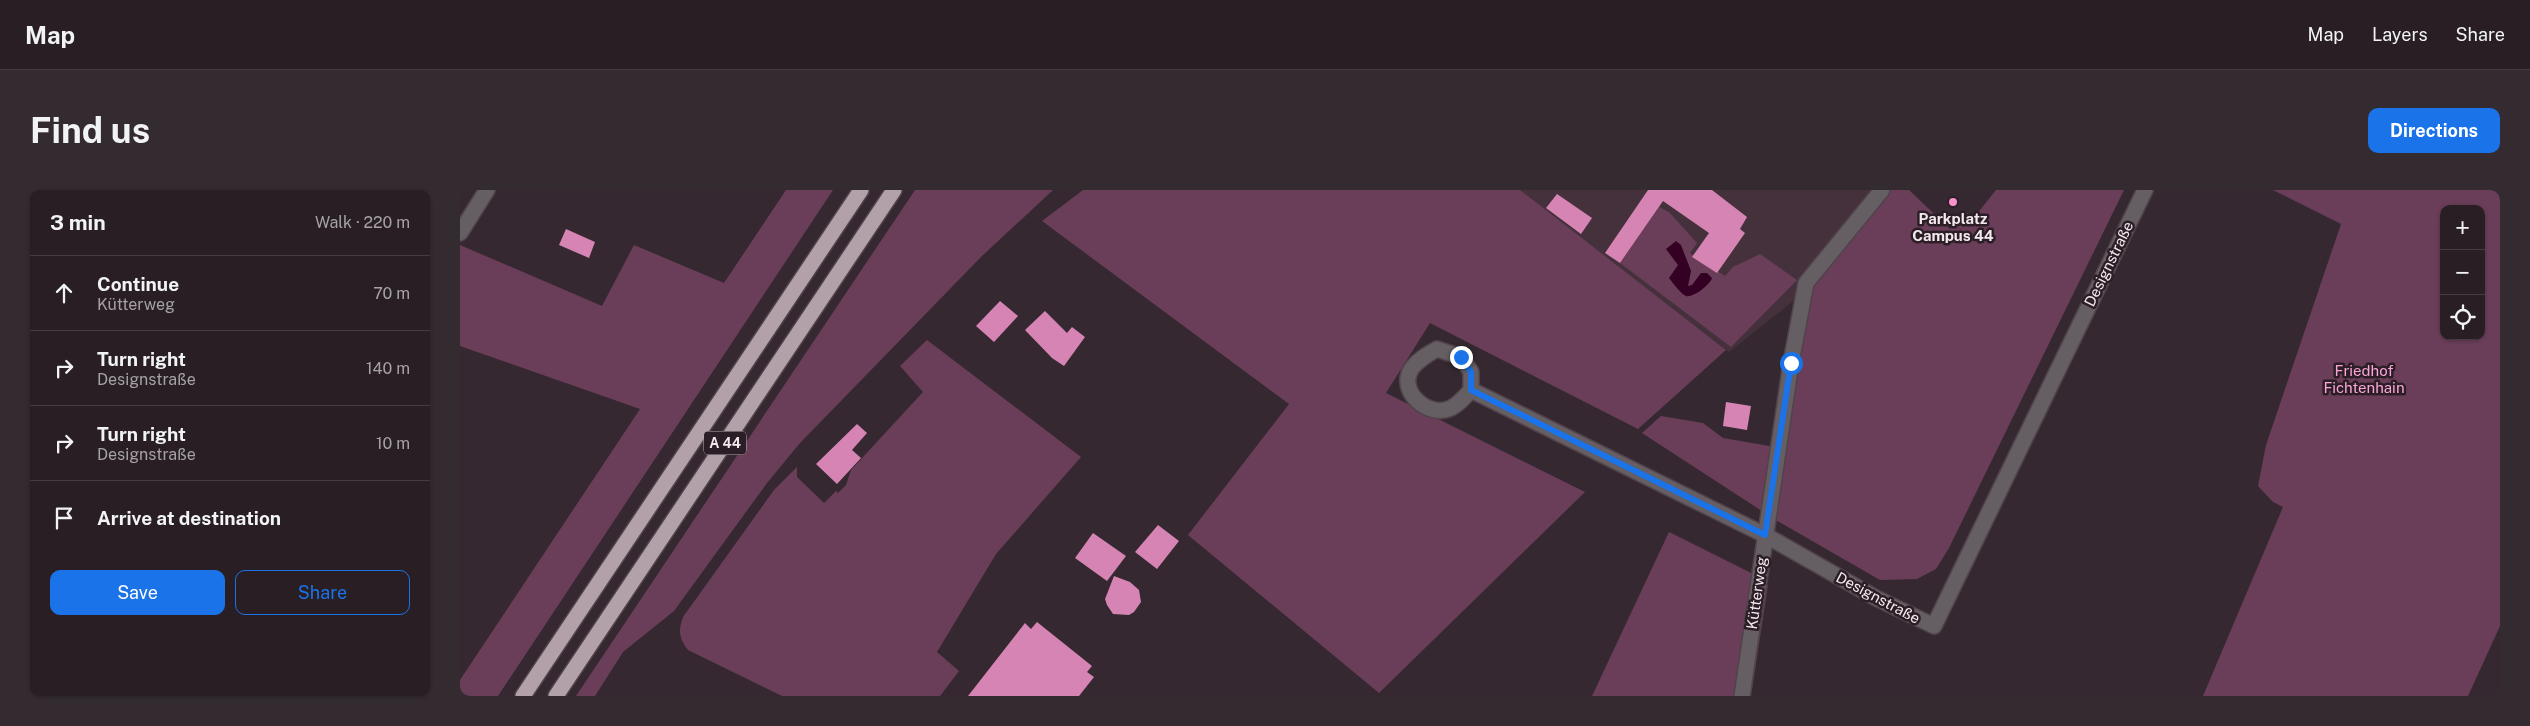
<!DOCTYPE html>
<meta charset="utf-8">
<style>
body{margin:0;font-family:"Public Sans",sans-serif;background:#342b31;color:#f1f3f6}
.controls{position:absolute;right:15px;top:15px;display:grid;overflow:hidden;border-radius:10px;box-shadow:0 1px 4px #0004}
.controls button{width:45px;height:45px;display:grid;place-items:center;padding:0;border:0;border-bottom:1px solid #443c41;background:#281e24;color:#f1f3f6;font:25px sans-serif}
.stop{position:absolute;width:15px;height:15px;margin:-11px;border:4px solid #1a73e8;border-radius:50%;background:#fff}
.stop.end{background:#1a73e8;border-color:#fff;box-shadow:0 1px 5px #0008}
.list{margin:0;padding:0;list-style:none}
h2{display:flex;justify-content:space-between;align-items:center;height:65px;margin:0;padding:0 20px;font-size:21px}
h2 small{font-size:16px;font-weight:400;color:#a5a2a6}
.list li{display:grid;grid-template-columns:32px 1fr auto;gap:15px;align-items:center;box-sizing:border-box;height:75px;padding:0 20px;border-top:1px solid #443c41}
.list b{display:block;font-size:19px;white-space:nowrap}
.list p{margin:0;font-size:16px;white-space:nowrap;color:#a5a2a6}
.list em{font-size:16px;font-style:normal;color:#a5a2a6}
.actions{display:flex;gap:10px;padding:15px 20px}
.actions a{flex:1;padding:11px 0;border:1px solid #1a73e8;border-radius:10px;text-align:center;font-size:18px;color:#1a73e8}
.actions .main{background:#1a73e8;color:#fff}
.icon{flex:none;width:28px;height:28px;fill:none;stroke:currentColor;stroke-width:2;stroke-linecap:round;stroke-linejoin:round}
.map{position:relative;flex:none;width:2040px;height:506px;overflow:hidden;border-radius:10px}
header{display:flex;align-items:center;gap:30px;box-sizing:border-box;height:70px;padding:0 25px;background:#281e24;border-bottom:1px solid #443c41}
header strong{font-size:24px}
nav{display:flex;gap:28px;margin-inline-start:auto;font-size:18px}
.intro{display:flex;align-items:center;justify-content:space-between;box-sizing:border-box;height:120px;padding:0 30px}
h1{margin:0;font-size:35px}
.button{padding:12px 22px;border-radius:10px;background:#1a73e8;color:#fff;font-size:18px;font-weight:700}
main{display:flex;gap:30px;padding:0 30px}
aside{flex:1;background:#281e24;border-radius:10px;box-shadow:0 1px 4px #0004}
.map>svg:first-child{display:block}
.built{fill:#45313c}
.green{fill:#6a3e58;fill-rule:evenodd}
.water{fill:#340024}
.building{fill:#d684b4}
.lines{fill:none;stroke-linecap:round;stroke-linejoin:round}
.minor-casing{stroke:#50434b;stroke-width:18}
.highway-casing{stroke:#50434b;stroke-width:18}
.minor{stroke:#655e62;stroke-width:15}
.highway{stroke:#b3a1aa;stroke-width:15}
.route{stroke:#1a73e8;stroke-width:6}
.poi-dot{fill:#f790cd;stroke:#2c1e26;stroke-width:2}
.labels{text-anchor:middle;stroke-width:5;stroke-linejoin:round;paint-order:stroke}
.shield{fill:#2c1e26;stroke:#b7acb2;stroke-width:1}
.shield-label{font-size:14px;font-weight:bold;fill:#f2e9ee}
.poi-label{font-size:15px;font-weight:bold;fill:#f2e9ee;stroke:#2c1e26}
.street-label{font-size:15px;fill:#f2e9ee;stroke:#2c1e26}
.park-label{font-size:15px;fill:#fba5d6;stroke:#2c1e26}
</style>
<header>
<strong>Map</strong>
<nav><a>Map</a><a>Layers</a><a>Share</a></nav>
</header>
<div class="intro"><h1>Find us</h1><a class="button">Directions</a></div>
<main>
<aside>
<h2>3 min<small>Walk · 220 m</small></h2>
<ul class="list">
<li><svg class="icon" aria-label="ahead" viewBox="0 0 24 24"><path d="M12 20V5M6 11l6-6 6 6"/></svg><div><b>Continue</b><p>Kütterweg</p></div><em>70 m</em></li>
<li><svg class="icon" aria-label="right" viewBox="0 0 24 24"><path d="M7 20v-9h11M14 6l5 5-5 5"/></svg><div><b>Turn right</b><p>Designstraße</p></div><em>140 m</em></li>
<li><svg class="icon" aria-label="right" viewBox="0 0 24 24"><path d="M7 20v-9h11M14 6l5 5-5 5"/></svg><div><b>Turn right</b><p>Designstraße</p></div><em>10 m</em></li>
<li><svg class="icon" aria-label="arrive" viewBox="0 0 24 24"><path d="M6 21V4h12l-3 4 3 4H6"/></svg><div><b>Arrive at destination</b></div></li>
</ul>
<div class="actions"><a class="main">Save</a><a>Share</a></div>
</aside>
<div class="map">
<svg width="2040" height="506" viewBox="0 0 2040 506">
<rect width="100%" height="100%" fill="#362830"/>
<path class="built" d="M1058,0H1429L1356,93L1269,162Z"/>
<g class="green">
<path d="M326,0H373L38,506H0V490L180,219L0,156V55L142,116L174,55L264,93Z"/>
<path d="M455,0H593L522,66L340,253L307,293L214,421L163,462L135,506H116Z"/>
<path d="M623,0H1060L1266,160L1178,239L970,133L926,203L1125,302L919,503L728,345L829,214L582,31Z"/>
<path d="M1429,0H1449L1490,39L1505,23L1516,25L1536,0H1664L1489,358L1476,379L1457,389L1420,390L1314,329L1350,97Z"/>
<path d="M1813,0H2040V436L2008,506H1743L1823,317L1813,312L1798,296L1806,255L1881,34ZM1984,19H2021V146H1984Z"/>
<path d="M1199,17L1209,22L1237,53L1230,63L1265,86L1273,77L1300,64L1337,90L1271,157L1160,73Z"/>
<path d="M467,150L621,267L536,364L477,462L499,481L480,506H322L228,460C219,448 218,441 223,427L314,300L337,277V287L364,313L376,301L378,303L386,295L391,280L463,202L440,176Z"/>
<path d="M1201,226L1243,233L1263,248L1315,257L1305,323L1182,243Z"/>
<path d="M1209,342L1293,384L1278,506H1132Z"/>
<path d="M1303,394L1308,395L1291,506H1285Z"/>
</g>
<path class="water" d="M1216,51L1221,55L1231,81L1228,96L1232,95L1241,83H1247L1252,88C1250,95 1233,108 1226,106C1221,104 1212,92 1209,88L1218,75L1206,59Z"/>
<g class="building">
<path d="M1188,0H1252L1287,27L1280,39L1285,43L1257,83L1232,67L1249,43L1203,11L1160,73L1145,63Z"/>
<path d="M1097,4L1132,28L1121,44L1086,18Z"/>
<path d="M106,39L135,52L129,68L99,55Z"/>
<path d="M540,111L558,126L534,152L516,136Z"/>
<path d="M585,121L607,143L612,137L625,147L604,176L592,168L565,140Z"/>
<path d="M1266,212L1291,216L1287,240L1263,236Z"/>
<path d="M397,234L407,243L392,260L401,268L377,294L356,274Z"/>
<path d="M698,335L719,351L697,379L675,362Z"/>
<path d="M633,343L666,366L647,391L615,368Z"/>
<path d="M654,386L670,392L679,400L681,412L674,422L669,425L653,424L647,415L645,409Z"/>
<path d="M577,432L632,476L627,482L634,487L619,506H508L565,433L571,439Z"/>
</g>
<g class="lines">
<defs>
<g id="minor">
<path d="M0,43L27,0"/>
<path d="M977,159L1001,167L1011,182V200C1005,207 999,214 991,218C969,229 936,201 952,178C959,169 968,164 977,159Z"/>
<path d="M1011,200L1305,345L1416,408L1474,436L1685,0"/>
<path d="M1282,506L1331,173L1346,93L1422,0"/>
</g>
<g id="highway">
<path d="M63,506L401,0"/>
<path d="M96,506L434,0"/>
</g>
</defs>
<use href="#minor" class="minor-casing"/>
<use href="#highway" class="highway-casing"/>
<use href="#minor" class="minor"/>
<use href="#highway" class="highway"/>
</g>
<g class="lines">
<path class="route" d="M1001,167L1011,182V200L1305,345L1331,173"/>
</g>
<circle class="poi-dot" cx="1493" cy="12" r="5"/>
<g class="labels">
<rect class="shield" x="244" y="241.5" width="42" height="23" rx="4"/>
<g class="shield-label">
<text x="265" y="258">A 44</text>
</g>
<g class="poi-label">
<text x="1493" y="34">Parkplatz<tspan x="1493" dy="17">Campus 44</tspan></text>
</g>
<g class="street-label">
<text transform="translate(1649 74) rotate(-64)" y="5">Designstraße</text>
<text transform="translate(1297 403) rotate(-82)" y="5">Kütterweg</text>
<text transform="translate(1418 408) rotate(28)" y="5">Designstraße</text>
</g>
<g class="park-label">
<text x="1904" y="186">Friedhof<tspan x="1904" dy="17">Fichtenhain</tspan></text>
</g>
</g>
</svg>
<div class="controls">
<button>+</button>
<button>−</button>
<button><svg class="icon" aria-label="locate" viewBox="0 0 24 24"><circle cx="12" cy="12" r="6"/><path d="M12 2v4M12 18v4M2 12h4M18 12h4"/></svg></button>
</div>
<div class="stop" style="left:1331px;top:173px"></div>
<div class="stop end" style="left:1001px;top:167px"></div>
</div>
</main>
